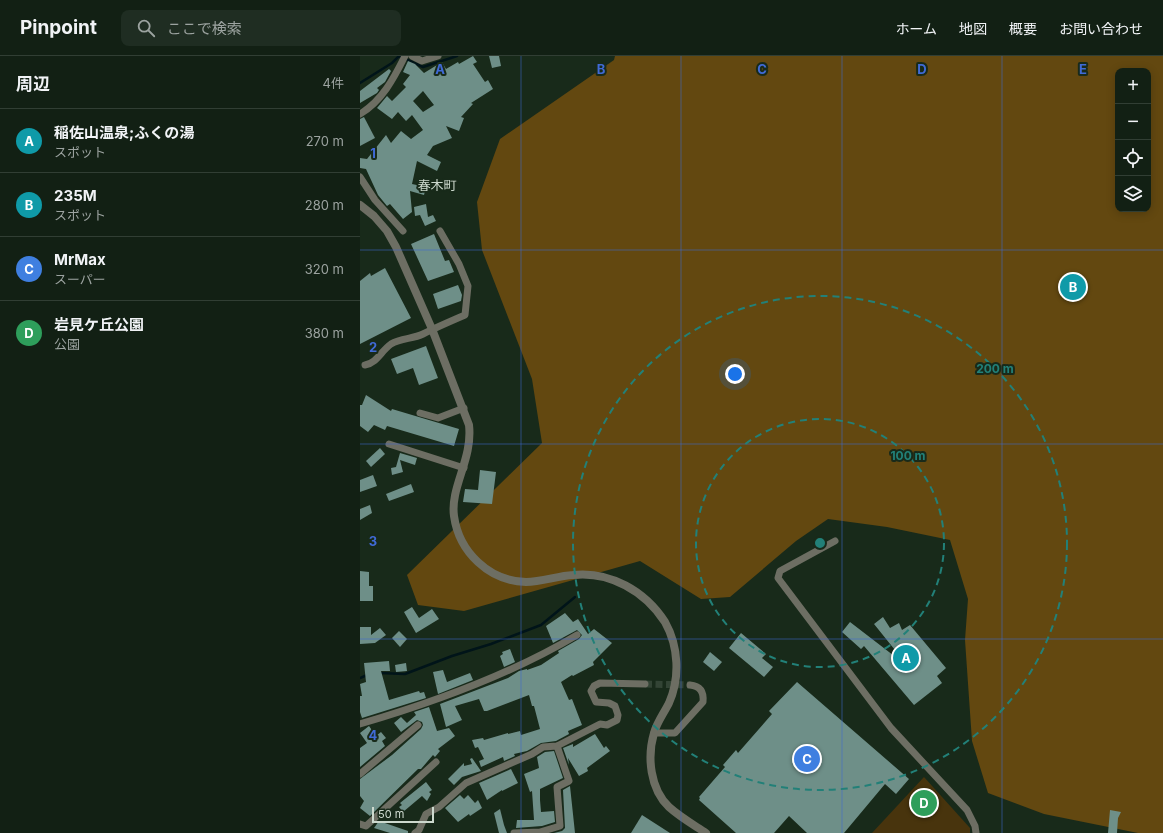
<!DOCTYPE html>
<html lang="ja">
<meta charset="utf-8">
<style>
body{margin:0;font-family:Inter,"Noto Sans JP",sans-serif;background:#1f2d22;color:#f1f3f6}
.controls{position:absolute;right:12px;top:12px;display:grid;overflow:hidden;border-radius:8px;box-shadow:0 2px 10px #0003}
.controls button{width:36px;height:36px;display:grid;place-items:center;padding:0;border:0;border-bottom:1px solid #313e34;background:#122014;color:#f1f3f6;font:20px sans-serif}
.scale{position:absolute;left:12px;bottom:10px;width:62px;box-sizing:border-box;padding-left:4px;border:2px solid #cdd9ce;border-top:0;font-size:11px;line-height:14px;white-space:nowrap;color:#cdd9ce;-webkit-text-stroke:3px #182a1a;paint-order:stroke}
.you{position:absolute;left:375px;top:318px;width:14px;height:14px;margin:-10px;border:3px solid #fff;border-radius:50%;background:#1a73e8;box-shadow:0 0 0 6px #1a73e833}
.badge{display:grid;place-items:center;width:26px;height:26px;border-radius:50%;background:#b45309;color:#fff;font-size:13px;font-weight:700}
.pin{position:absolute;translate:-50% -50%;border:2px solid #fff;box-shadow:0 1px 4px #0006}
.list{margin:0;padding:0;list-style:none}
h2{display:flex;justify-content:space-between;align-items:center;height:52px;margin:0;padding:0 16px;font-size:17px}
h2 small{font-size:13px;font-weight:400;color:#9ca3a0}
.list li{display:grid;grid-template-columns:26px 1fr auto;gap:12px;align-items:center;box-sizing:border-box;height:64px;padding:0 16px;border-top:1px solid #313e34}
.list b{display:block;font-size:15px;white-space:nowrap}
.list p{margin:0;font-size:13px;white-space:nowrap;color:#9ca3a0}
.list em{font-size:13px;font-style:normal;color:#9ca3a0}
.icon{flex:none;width:22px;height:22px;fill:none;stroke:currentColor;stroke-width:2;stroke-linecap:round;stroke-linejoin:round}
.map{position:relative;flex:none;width:803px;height:777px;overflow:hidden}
header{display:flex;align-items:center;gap:24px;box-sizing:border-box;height:56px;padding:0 20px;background:#122014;border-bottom:1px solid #313e34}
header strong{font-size:19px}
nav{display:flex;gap:22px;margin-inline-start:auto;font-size:14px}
.search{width:280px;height:36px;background:#1f2d22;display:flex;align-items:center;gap:10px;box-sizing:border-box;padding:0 14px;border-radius:8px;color:#9ca3a0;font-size:15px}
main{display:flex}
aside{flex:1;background:#122014}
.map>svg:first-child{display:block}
.green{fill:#48340d}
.forest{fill:#634810;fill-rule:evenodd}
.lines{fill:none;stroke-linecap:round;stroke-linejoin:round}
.stream{stroke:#001419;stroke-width:2.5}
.building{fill:#6e8f88;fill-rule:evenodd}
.minor-tunnel{stroke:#334435;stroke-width:7;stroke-dasharray:7 3.5;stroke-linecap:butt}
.minor{stroke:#6d6e63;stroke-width:7}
.tertiary{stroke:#6d6e63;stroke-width:8}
.grid{fill:none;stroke:#406ad6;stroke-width:1;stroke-opacity:0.55}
.ring{fill:none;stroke:#228078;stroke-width:2;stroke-dasharray:7 5}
.labels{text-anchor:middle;stroke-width:4;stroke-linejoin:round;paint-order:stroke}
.quarter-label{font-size:13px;fill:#cdd9ce;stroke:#182a1a}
.grid-label{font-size:13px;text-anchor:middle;font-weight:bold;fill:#406ad6;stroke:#182a1a;stroke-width:4;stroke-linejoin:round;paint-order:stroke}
.centre{fill:#228078;stroke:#182a1a;stroke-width:2}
.ring-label{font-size:12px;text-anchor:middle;font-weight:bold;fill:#228078;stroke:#182a1a;stroke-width:4;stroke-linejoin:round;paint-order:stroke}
</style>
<header>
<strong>Pinpoint</strong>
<div class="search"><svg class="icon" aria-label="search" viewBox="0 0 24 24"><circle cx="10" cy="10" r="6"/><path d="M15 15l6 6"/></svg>ここで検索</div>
<nav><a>ホーム</a><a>地図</a><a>概要</a><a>お問い合わせ</a></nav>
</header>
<main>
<aside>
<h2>周辺<small>4件</small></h2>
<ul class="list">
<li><span class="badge" style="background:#0f9aa8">A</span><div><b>稲佐山温泉;ふくの湯</b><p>スポット</p></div><em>270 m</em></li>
<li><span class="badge" style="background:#0f9aa8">B</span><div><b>235M</b><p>スポット</p></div><em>280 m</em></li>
<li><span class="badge" style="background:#3f7fe0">C</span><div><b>MrMax</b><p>スーパー</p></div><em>320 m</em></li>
<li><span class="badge" style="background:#2e9e5b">D</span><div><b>岩見ケ丘公園</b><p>公園</p></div><em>380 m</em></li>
</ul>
</aside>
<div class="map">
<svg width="803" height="777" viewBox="0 0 803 777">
<rect width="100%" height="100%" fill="#182a1a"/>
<path class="green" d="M564,721L610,772V777H512Z"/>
<path class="forest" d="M255,0H803V777H778L684,758L628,737L612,685L605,584L608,543L590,484L527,471L468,463L436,485L370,541L341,543L280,505L104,555L58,549L47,519L182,387L172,323L122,194L117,146L140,83L254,4ZM758,15H788V153H758Z"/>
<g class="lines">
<g class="stream">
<path d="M39,0L63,11L97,0"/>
<path d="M0,27L32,7L39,0"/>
<path d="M20,617L45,618L92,600L131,588L181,569L215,541"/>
<path d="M0,622L7,619"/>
</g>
</g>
<g class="building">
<path d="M113,0L117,6L113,8L125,26L128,24L133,33L111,47L113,48L101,61L104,62L99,75L86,70L92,82L73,90L67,99L81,106L77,115L57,105L52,128L66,131L64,139L50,135L52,156L43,163L30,148L27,150L18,139L6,113L0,112V102L7,103L26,79L31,87L41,75L51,83L63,74L52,59L46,65L38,56L32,63L17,52L27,40L32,45L46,31L43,28L50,19L43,16L48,5L55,8L64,17L82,6L86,13L98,6L99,8ZM63,35L74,49L63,56L53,45Z"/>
<path d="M129,0H139L141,10L132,12Z"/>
<path d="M29,13L31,15L25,26L17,32L19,34L17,37L0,47V35Z"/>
<path d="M4,61L15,82L0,90V63Z"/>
<path d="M66,148L68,161L73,159L76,165L65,170L60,159L55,160L54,151Z"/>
<path d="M74,178L85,205L89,204L94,216L68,225L51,188Z"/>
<path d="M25,212L51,262L0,288V225L10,217L11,220Z"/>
<path d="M98,229L102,239L101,245L78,253L73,238Z"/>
<path d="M66,290L78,322L59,329L53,312L37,318L31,303Z"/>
<path d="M6,339L31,355L32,353L99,373L94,390L27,370L25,374L14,369L8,376L0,370V349H2Z"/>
<path d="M20,392L25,398L11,411L6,405Z"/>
<path d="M40,397L57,402L55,409L40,404L43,416L32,419L31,412L36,411Z"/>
<path d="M120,414L136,416L132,448L103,446L105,433L118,434Z"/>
<path d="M13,419L17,430L0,436V424Z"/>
<path d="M51,428L54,436L29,445L26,438Z"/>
<path d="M10,449L12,457L0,464V453Z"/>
<path d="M0,515L9,516V530H13V545H0Z"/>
<path d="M52,551L59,562L72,553L79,563L56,577L44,556Z"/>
<path d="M205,557L213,566L218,563L228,578L234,573L252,587L233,606L234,609L213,620L212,619L201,626L209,644L212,643L222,669L208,675L209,678L196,685L181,687L167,695L154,698L155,700L144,705L143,701L121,711L119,705L124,703L118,691L115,692L112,684L123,682L124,684L148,677V678L160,675L161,679L180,673L174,650H172L169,639L127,655H124L119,643L95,650L102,664L86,671L80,648L148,622L159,615L167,613V614L181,609L199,597L198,595L219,583L222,579L217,574L193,587L191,582L186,570Z"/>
<path d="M523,561L530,572L539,567L542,574L550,569L586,612L577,620L582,627L554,649L504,590L501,593L482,576L490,566L542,606L543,604L514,568Z"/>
<path d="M0,571H11V579L20,572L26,579L15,587L0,588Z"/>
<path d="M39,575L47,583L40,591L32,582Z"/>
<path d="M381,577L406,598L402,602L413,611L404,621L369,592Z"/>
<path d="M150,593L155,606L144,611L140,600L143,598L142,596Z"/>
<path d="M350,596L362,606L354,615L343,606Z"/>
<path d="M29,605L30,615H21L29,644L59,635L60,637L64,636L66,642L2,662L0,656V640H2L0,628L6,626L4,607Z"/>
<path d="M46,607L47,615L36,616L35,609Z"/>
<path d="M83,614L87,626L110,617L113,624L78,638L73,616Z"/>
<path d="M437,626L549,723L536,738L525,728L484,777H447L429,760L414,777H376L339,744L340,742L339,741L365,711L363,709L376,694L378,697L412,658L409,655Z"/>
<path d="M69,651L77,675L89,672L95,680L78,693L80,695L75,701L73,699L61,713H58L10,760L0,752L4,745L0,740V723L32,699L61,673L63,669L62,666L57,664L41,676L34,667L41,661L47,667L56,659L54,656Z"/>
<path d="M9,670L16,680L21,676L26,682L22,685L25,690L0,711V692L7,687L0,677Z"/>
<path d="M235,678L244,692L246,690L250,695L227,712L228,715L219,720L208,702L209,709L203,692L213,688V691Z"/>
<path d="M194,695L203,722L180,733V744L181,756L194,755L195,766L182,770L156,772L157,764H174L172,735L170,736L164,718L179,712L177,701L185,696Z"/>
<path d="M112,702L121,715L102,721L94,729L88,723L104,707V710L112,708L110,703Z"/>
<path d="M151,713L158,727L142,735V734L127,744L119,727Z"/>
<path d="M66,726L72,734L69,736L71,738L67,745L62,740L43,756L39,751L42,749L40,747Z"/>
<path d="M210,730L215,777H194L202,775L205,772L203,734Z"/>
<path d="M100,739L104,743L108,739L115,747L118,744L122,752L110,760L109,758L98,766L85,752Z"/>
<path d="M140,753L144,769L147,777H139L134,757Z"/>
<path d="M750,754L761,756L758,762L757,777H748Z"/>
<path d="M282,759L310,777H271Z"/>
<path d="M19,765L48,775V777H30L14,772Z"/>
</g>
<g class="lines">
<path class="minor-tunnel" d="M285,628L330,629"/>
<g class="minor">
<path d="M52,0L62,5L78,0"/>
<path d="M0,58C22,45 34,22 45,0"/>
<path d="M0,121L15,144L43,175"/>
<path d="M5,309C17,307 21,295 31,288C41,282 53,283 63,278C77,271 91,265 105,259L108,230L99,208L80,175"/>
<path d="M60,357L78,362L104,352"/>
<path d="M29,388L104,412"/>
<path d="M475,485L420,515L418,522L531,672L607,754L615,770L616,777"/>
<path d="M0,668C75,646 150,619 217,579"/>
<path d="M294,677H315L343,646C344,636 340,630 330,629"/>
<path d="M0,718L58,669"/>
<path d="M0,768L6,770L76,706"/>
<path d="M55,777L59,774L66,758L79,751L106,727L172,698L183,691L197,690L240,668L247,669L257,664L258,659L255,650L249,647L236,646L231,635L234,630L240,627L285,628"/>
<path d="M154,777L180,776L200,770L197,731L209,725L197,690"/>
</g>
<path class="tertiary" d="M0,149L14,160L27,175L36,191L72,273L109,369C113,403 90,431 94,460C99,496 129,525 166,526C182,526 197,520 213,519C250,515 285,535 305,566C319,591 320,622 309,647C304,657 297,666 294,677C287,701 290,733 309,751C320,761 334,769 346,777"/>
</g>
<path class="grid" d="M161,0V777M321,0V777M482,0V777M642,0V777M0,194H803M0,388H803M0,583H803"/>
<g class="ring">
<circle cx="460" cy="487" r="124"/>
<circle cx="460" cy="487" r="247"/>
</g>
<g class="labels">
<g class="quarter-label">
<text x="77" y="134">春木町</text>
</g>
</g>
<g class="grid-label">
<text x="80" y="18">A</text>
<text x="241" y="18">B</text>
<text x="402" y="18">C</text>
<text x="562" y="18">D</text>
<text x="723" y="18">E</text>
<text x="13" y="102">1</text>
<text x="13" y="296">2</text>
<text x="13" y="490">3</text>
<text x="13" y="684">4</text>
</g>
<circle cx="460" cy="487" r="6" class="centre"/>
<g class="ring-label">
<text x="635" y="317">200 m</text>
<text x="548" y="404">100 m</text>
</g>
</svg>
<div class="controls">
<button>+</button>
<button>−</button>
<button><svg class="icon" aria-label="locate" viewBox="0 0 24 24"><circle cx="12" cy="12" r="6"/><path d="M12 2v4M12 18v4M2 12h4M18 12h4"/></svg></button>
<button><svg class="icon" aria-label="layers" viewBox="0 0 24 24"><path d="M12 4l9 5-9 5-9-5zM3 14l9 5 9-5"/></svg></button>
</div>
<div class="scale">50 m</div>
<div class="you"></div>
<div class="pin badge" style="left:546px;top:602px;background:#0f9aa8">A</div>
<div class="pin badge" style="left:713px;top:231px;background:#0f9aa8">B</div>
<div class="pin badge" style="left:447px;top:703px;background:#3f7fe0">C</div>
<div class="pin badge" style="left:564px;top:747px;background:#2e9e5b">D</div>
</div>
</main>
